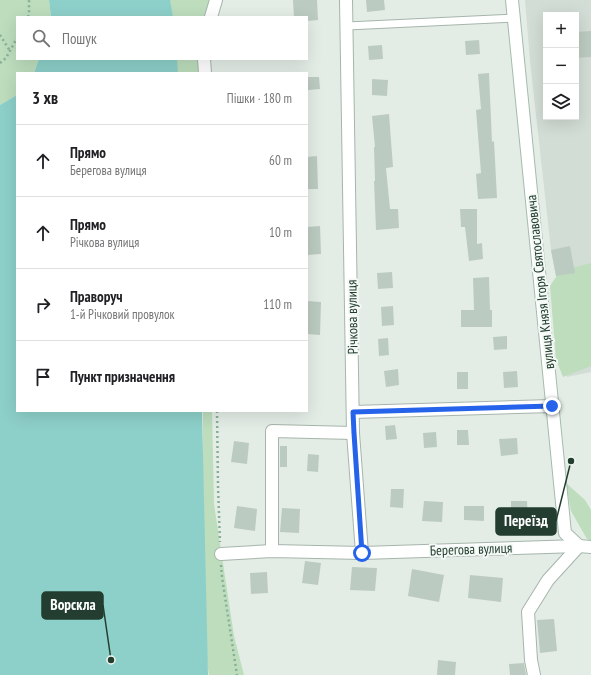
<!DOCTYPE html>
<html lang="uk">
<meta charset="utf-8">
<style>
body{margin:0;font-family:"PT Sans Narrow",sans-serif;background:#f6f6f6;color:#202124}
.controls{position:absolute;right:12px;top:12px;display:grid;overflow:hidden;border-radius:0px;box-shadow:0 4px 16px #0002}
.controls button{width:36px;height:36px;display:grid;place-items:center;padding:0;border:0;border-bottom:1px solid #e0e0e0;background:#fff;color:#202124;font:20px sans-serif}
.stop{position:absolute;width:12px;height:12px;margin:-9px;border:3px solid #2563eb;border-radius:50%;background:#fff}
.stop.end{background:#2563eb;border-color:#fff;box-shadow:0 1px 4px #0008}
.list{margin:0;padding:0;list-style:none}
h2{display:flex;justify-content:space-between;align-items:center;height:52px;margin:0;padding:0 16px;font-size:17px}
h2 small{font-size:13px;font-weight:400;color:#757577}
.list li{display:grid;grid-template-columns:26px 1fr auto;gap:12px;align-items:center;box-sizing:border-box;height:72px;padding:0 16px;border-top:1px solid #e0e0e0}
.list b{display:block;font-size:15px;white-space:nowrap}
.list p{margin:0;font-size:13px;white-space:nowrap;color:#757577}
.list em{font-size:13px;font-style:normal;color:#757577}
.icon{flex:none;width:22px;height:22px;fill:none;stroke:currentColor;stroke-width:2;stroke-linecap:round;stroke-linejoin:round}
.map{position:relative;flex:none;width:591px;height:675px;overflow:hidden}
.search{position:absolute;background:#fff;box-shadow:0 4px 16px #0002;left:16px;top:16px;width:292px;height:44px;display:flex;align-items:center;gap:10px;box-sizing:border-box;padding:0 14px;border-radius:0px;color:#757577;font-size:15px}
.panel{position:absolute;background:#fff;box-shadow:0 4px 16px #0002;left:16px;top:72px;width:292px;height:340px;border-radius:0px}
.map>svg:first-child{display:block}
.built{fill:#d2ddd5;fill-rule:evenodd}
.green{fill:#bdddbd}
.water{fill:#8dd0c9}
.building{fill:#bccbc1}
.lines{fill:none;stroke-linecap:round;stroke-linejoin:round}
.lane-casing{stroke:#a6b5ac;stroke-width:9}
.street-casing{stroke:#a6b5ac;stroke-width:14}
.secondary-casing{stroke:#a5bbae;stroke-width:14}
.path{stroke:#85b097;stroke-width:2.5;stroke-dasharray:2 3;stroke-linecap:butt}
.lane{stroke:#fff;stroke-width:7}
.street{stroke:#fff;stroke-width:12}
.secondary{stroke:#fff;stroke-width:12}
.route{stroke:#2563eb;stroke-width:5}
.labels{text-anchor:middle;stroke-width:4;stroke-linejoin:round;paint-order:stroke}
.street-label{font-size:14px;fill:#233e30;stroke:#f4f9f5}
.leader{fill:none;stroke:#233e30;stroke-width:1.5}
.callout-dot{fill:#233e30;stroke:#f4f9f5;stroke-width:1.5}
.callout{fill:#233e30;stroke:#233e30;stroke-width:1.5}
.callout-label{font-size:15px;text-anchor:middle;font-weight:bold;fill:#fff}
</style>
<div class="map">
<svg width="591" height="675" viewBox="0 0 591 675">
<rect width="100%" height="100%" fill="#e3ede6"/>
<path class="built" d="M525,0H591V372L567,377L556,276L551,250L530,61ZM546,15H576V117H546Z"/>
<g class="green">
<path d="M0,0H49L51,17H17V59H39L34,73H17V95L0,105Z"/>
<path d="M168,0H213L206,17H169Z"/>
<path d="M173,59H200L201,73H176Z"/>
<path d="M591,263V366L563,377L556,359L550,286L560,271Z"/>
<path d="M203,411H212L214,504L234,636L244,675H209L203,639Z"/>
<path d="M566,483L585,500L591,510V541L587,539L571,511Z"/>
</g>
<g class="water">
<path d="M49,0H170L173,17H51Z"/>
<path d="M39,59H177L178,73H34Z"/>
<path d="M17,95V411H202L208,675H0V105Z"/>
</g>
<g class="building">
<path d="M293,0H317L318,20L307,21V17H294Z"/>
<path d="M366,0H384L385,10L367,12Z"/>
<path d="M591,31V57L576,58V32Z"/>
<path d="M479,40L480,54L466,55L465,41Z"/>
<path d="M382,45L383,59L369,60L368,46Z"/>
<path d="M489,73L492,142L494,141L497,198L478,199L476,174L481,173L476,110L481,109L478,74Z"/>
<path d="M307,77H319L320,89L308,90Z"/>
<path d="M372,79L388,80L387,96L372,95Z"/>
<path d="M389,114L393,167L386,168L390,209H398L399,228L376,230L374,181H375L374,147H375L372,116Z"/>
<path d="M317,156L318,189H307V157Z"/>
<path d="M460,209H477V244L482,243L483,259L469,261L465,227H461Z"/>
<path d="M320,226L321,254L307,255V227Z"/>
<path d="M570,246L575,273L556,276L551,250Z"/>
<path d="M392,272L393,288L378,289L377,273Z"/>
<path d="M489,277L490,310H492V327H461V310H474L473,278Z"/>
<path d="M307,301L321,302L320,335L307,334Z"/>
<path d="M393,306L394,325L382,326L381,307Z"/>
<path d="M507,336V349L494,350L493,337Z"/>
<path d="M388,338L389,355L379,356L378,339Z"/>
<path d="M398,369L399,385L386,387L384,371Z"/>
<path d="M517,371L518,387L504,388L503,372Z"/>
<rect x="457" y="372" width="11" height="17"/>
<path d="M395,425L397,439L386,440L385,426Z"/>
<path d="M457,430H468L469,445H457Z"/>
<path d="M436,432L437,447L424,448L423,433Z"/>
<path d="M517,438L518,454L501,456L499,439Z"/>
<path d="M234,441L249,443L247,464L231,462Z"/>
<rect x="280" y="446" width="7" height="21"/>
<path d="M308,454L319,455L318,472L307,471Z"/>
<path d="M391,489H404L403,508L390,507Z"/>
<path d="M424,501L443,502L442,522L422,521Z"/>
<path d="M511,501H527L528,521L511,522Z"/>
<path d="M237,506L257,509L255,531L234,528Z"/>
<path d="M464,506H484V521L464,520Z"/>
<path d="M282,508L300,509L299,533L280,532Z"/>
<path d="M305,561L321,563L318,585L302,583Z"/>
<path d="M352,567L377,568L375,591L350,590Z"/>
<path d="M412,569L444,575L439,602L408,596Z"/>
<path d="M267,572L268,593L251,594L250,573Z"/>
<path d="M470,575L503,578L501,602L468,598Z"/>
<path d="M554,619L557,651L540,653L537,620Z"/>
<path d="M438,660L456,662L455,675H437Z"/>
<path d="M524,663L526,675H510L509,664Z"/>
</g>
<g class="lines">
<defs>
<path id="lane" d="M347,26L514,18"/>
<g id="street">
<path d="M346,0L353,433L362,553"/>
<path d="M211,17L216,0"/>
<path d="M204,59L205,73"/>
<path d="M353,412L552,406"/>
<path d="M272,551V431L353,433"/>
<path d="M221,554L272,551L362,553L579,546"/>
<path d="M534,675L531,660L528,612L548,580L579,546"/>
</g>
<path id="secondary" d="M512,0L565,533L579,546L591,547"/>
</defs>
<use href="#lane" class="lane-casing"/>
<use href="#street" class="street-casing"/>
<use href="#secondary" class="secondary-casing"/>
<g class="path">
<path d="M28,17L29,14V0"/>
<path d="M0,35L10,51"/>
<path d="M0,63L6,58L17,38"/>
<path d="M217,411L218,486L220,542"/>
<path d="M221,565L222,577L237,675"/>
</g>
<use href="#lane" class="lane"/>
<use href="#street" class="street"/>
<use href="#secondary" class="secondary"/>
</g>
<g class="lines">
<path class="route" d="M362,553L354,433L353,412L552,406"/>
</g>
<g class="labels">
<g class="street-label">
<text transform="translate(540 282) rotate(-96)" y="5">вулиця Князя Ігоря Святославовича</text>
<text transform="translate(352 317) rotate(-91)" y="5">Річкова вулиця</text>
<text transform="translate(471 549) rotate(-2)" y="5">Берегова вулиця</text>
</g>
</g>
<path class="leader" d="M571 461L556 521M111 660L103 605"/>
<g class="callout-dot">
<circle cx="571" cy="461" r="4"/>
<circle cx="111" cy="660" r="4"/>
</g>
<g class="callout">
<rect x="496" y="508" width="60" height="27" rx="4"/>
<rect x="42" y="592" width="61" height="27" rx="4"/>
</g>
<g class="callout-label">
<text x="526" y="526">Переїзд</text>
<text x="73" y="610">Ворскла</text>
</g>
</svg>
<div class="controls">
<button>+</button>
<button>−</button>
<button><svg class="icon" aria-label="layers" viewBox="0 0 24 24"><path d="M12 4l9 5-9 5-9-5zM3 14l9 5 9-5"/></svg></button>
</div>
<div class="stop" style="left:362px;top:553px"></div>
<div class="stop end" style="left:552px;top:406px"></div>
<div class="search"><svg class="icon" aria-label="search" viewBox="0 0 24 24"><circle cx="10" cy="10" r="6"/><path d="M15 15l6 6"/></svg>Пошук</div>
<section class="panel">
<h2>3 хв<small>Пішки · 180 m</small></h2>
<ul class="list">
<li><svg class="icon" aria-label="ahead" viewBox="0 0 24 24"><path d="M12 20V5M6 11l6-6 6 6"/></svg><div><b>Прямо</b><p>Берегова вулиця</p></div><em>60 m</em></li>
<li><svg class="icon" aria-label="ahead" viewBox="0 0 24 24"><path d="M12 20V5M6 11l6-6 6 6"/></svg><div><b>Прямо</b><p>Річкова вулиця</p></div><em>10 m</em></li>
<li><svg class="icon" aria-label="right" viewBox="0 0 24 24"><path d="M7 20v-9h11M14 6l5 5-5 5"/></svg><div><b>Праворуч</b><p>1-й Річковий провулок</p></div><em>110 m</em></li>
<li><svg class="icon" aria-label="arrive" viewBox="0 0 24 24"><path d="M6 21V4h12l-3 4 3 4H6"/></svg><div><b>Пункт призначення</b></div></li>
</ul>
</section>
</div>
